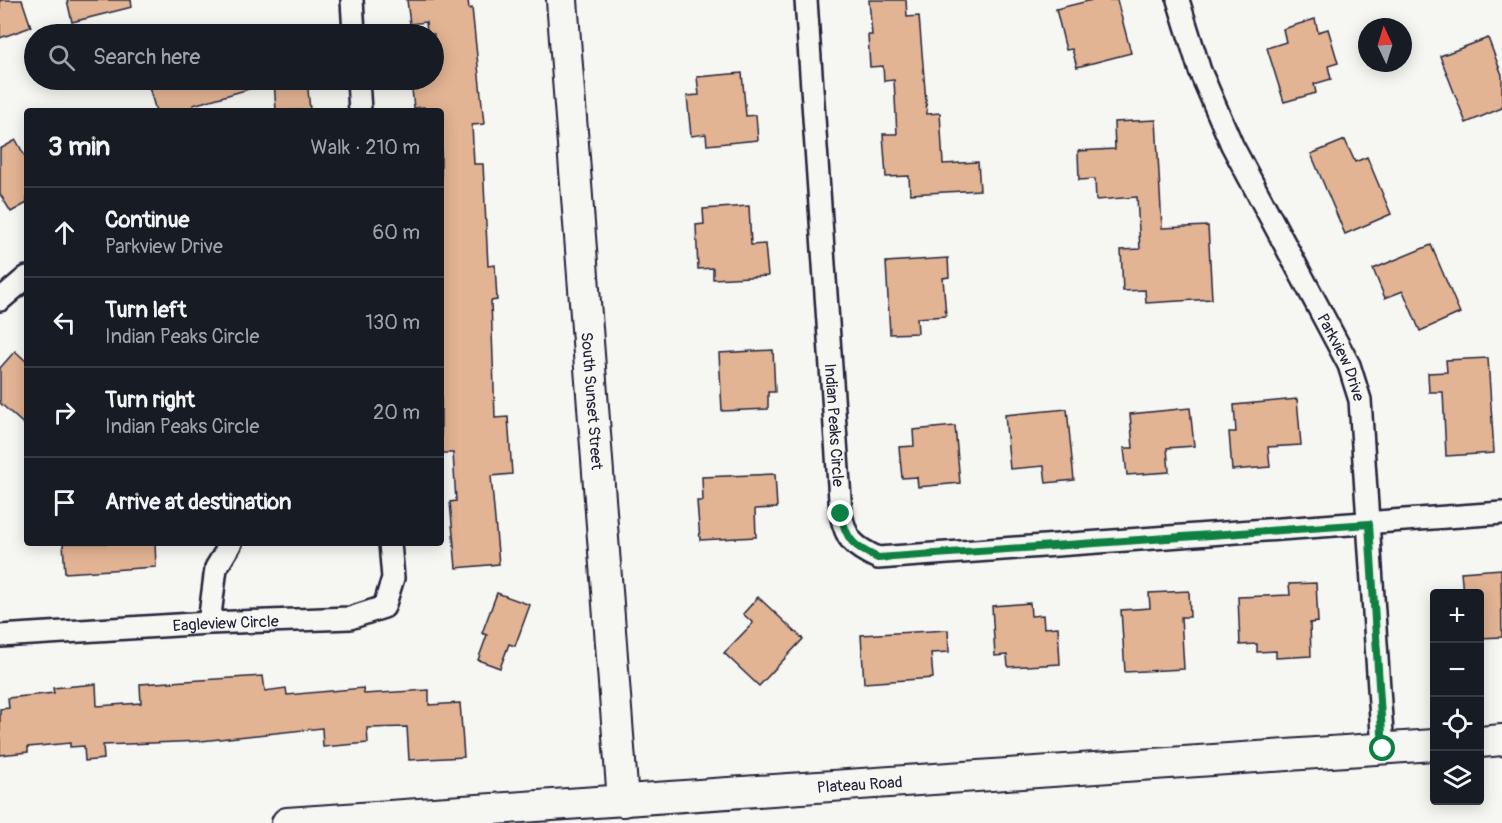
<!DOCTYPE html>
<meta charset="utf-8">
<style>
body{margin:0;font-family:Pangolin,sans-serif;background:#20242c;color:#f1f3f6}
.controls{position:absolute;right:18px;bottom:18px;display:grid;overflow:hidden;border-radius:6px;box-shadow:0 3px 15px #0003}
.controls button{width:54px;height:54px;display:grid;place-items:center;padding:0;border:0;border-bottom:2px solid #363941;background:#171b24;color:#f1f3f6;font:30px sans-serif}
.compass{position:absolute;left:1358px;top:18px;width:54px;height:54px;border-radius:50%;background:#171b24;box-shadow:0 3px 15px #0003;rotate:356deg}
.stop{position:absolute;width:18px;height:18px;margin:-14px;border:4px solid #0b8043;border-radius:50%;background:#fff}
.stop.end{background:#0b8043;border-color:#fff;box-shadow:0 2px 6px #0008}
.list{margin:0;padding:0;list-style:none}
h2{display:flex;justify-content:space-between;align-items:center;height:78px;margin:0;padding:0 24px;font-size:26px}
h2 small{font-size:20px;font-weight:400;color:#9ea1a6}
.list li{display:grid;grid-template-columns:39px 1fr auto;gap:18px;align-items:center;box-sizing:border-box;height:90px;padding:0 24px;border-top:2px solid #363941}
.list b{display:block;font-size:22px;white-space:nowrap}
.list p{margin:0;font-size:20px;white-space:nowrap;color:#9ea1a6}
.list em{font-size:20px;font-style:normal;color:#9ea1a6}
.icon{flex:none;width:33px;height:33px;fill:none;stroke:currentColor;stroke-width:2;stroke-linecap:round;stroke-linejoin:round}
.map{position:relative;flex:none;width:1502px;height:823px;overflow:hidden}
.search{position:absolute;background:#171b24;box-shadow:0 3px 15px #0003;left:24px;top:24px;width:420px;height:66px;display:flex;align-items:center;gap:15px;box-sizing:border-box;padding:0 21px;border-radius:33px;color:#9ea1a6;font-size:22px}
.panel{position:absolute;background:#171b24;box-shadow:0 3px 15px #0003;left:24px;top:108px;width:420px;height:438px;border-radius:6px}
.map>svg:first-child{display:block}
.building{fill:#e2b493;stroke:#22223b;stroke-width:1.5}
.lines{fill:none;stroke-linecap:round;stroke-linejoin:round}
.street-casing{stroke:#22223b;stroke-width:26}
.secondary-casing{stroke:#22223b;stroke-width:34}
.street{stroke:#f6f6f2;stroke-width:21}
.secondary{stroke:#f6f6f2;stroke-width:30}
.route{stroke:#0b8043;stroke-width:8}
.labels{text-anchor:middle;stroke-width:6;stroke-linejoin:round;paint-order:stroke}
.street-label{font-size:16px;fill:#22223b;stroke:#f6f6f2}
</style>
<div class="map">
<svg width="1502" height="823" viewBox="0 0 1502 823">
<rect width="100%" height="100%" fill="#f6f6f2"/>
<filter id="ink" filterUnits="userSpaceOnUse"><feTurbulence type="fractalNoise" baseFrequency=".0167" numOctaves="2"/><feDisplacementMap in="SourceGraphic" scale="12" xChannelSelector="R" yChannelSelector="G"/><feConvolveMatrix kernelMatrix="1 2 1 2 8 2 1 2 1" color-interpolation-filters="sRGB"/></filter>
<g filter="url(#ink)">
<g class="building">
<path d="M0,0H22L31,27L0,38Z"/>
<path d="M67,0H131L132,7L72,22Z"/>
<path d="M407,0H468L469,9L472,8L484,124L472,125L474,164H483L488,266L495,265L497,300L491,301L495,418L508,417L512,474L491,476L499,564L456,568L450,502L456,501L453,453H441V111H425L424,107L414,108L411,80H434V34H427L426,22L410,24Z"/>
<path d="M869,0H906L907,17L919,16L927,114L940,113L943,164L978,162L980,190L910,194L909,176L886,177L883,134H897L894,80L884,81L883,66L870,67L868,35H872Z"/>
<path d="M1092,0H1117L1131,53L1077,67L1072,49L1066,50L1056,9Z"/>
<path d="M1315,19L1318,32L1328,29L1338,63L1328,66L1331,79L1314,84L1316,93L1284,102L1267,48L1286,42L1283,29Z"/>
<path d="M1488,38L1502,75V108L1466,123L1440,56Z"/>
<path d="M742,73L746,116L756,115L758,140L707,145L706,134L691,136L687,96L699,95L697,77Z"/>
<path d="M147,80H262L263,85L193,105L194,111H156Z"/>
<path d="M274,80H307L310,110L276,111Z"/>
<path d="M1156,120L1162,228L1208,226L1212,299L1146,303L1145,290L1123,291L1121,250L1140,249L1137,197L1096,200L1095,179L1079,180L1078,151L1115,149L1114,122Z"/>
<path d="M16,140L27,160V203L11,212L0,194V149Z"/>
<path d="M1345,140L1355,162L1367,157L1391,214L1345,234L1311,154Z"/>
<path d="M749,206L751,245L765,244L768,276L713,279V268L698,269L696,225L704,224L703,209Z"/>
<path d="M1431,245L1460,313L1420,331L1403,291L1385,298L1373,269Z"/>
<path d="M948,258L949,277L943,278L946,316L917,318L918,333L890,334L886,262Z"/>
<path d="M773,350L775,392H768V409L722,411L719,353Z"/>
<path d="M15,351L27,362V427L0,403V368Z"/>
<path d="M1488,358L1494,453L1446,456L1443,392H1429L1428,373L1447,372L1446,360Z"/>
<path d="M1297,399L1301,445L1268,447L1270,467L1232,470L1229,432H1236L1234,405Z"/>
<path d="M1190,408L1194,446L1167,448L1169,472L1127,475L1124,448H1133L1130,414Z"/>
<path d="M1067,409L1074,480L1046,483L1044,466L1010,469L1005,415Z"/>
<path d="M955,426L960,483L918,487L917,477L902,478L899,447L914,446L913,430Z"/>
<path d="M775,474L777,508L755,509L756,537L700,540L697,501H703L702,477Z"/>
<path d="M63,543H155L156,567L65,573Z"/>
<path d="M1501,569L1502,637L1479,638V594H1463L1461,572Z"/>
<path d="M1316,583L1318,622L1310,623L1311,656L1276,658V651L1257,652V644L1240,645L1238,597L1290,595L1289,584Z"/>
<path d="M1189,591L1190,617H1181L1184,669L1125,672L1121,610L1150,608L1149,593Z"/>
<path d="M497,593L530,605L515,646L509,644L500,668L478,660L487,635L482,633Z"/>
<path d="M758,597L803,639L759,686L724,653L753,623L743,614Z"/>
<path d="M1030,603L1031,616L1043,615L1044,628L1058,627L1060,664L1008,667L1007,655L995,656L992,606Z"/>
<path d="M948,630L949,652L931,653L933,678L864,683L861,635Z"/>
<path d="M263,676L265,691L286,688L287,695L363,688L364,694L429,690V705L460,703L464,757L409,760L407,727L367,728L368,743L323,747L322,728L201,741L103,745L104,759L85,761L84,746L70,747V743L28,747V752L0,755V709L9,708L8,698L54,693L53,688L96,684L97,706L141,703L140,684Z"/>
</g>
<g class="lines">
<defs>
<g id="street">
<path d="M352,0L354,34"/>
<path id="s1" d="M806,0L841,514C846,540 854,547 878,558L1502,513"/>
<path id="s2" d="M1178,0L1200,71L1232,145L1349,365L1360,400L1383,749"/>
<path d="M358,80L360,111"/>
<path d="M0,300L27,277"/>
<path d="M209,623L216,568L231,543"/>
<path id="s3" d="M0,636L209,623L350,618L384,607L393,578L390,543"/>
</g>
<g id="secondary">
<path id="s4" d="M562,0L623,801"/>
<path d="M1480,742L1502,740"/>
<path id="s5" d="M287,823L1434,745"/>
</g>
</defs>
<use href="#street" class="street-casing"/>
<use href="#secondary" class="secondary-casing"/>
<use href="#street" class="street"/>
<use href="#secondary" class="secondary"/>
</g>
</g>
<g class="lines" filter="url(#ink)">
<path class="route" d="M841,514C846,540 854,547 878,558L1369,524L1383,749"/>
</g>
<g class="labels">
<g class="street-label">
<text dy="6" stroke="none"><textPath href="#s2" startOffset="394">Parkview Drive</textPath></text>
<text dy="6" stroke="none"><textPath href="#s4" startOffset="402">South Sunset Street</textPath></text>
<text dy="6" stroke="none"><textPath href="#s1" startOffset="426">Indian Peaks Circle</textPath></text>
<text dy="6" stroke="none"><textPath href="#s3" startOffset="226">Eagleview Circle</textPath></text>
<text dy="6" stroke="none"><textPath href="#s5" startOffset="574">Plateau Road</textPath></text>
</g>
</g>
</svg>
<div class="controls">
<button>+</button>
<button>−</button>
<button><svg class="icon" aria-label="locate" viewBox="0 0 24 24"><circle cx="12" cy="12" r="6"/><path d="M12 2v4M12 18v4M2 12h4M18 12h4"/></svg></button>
<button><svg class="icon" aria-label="layers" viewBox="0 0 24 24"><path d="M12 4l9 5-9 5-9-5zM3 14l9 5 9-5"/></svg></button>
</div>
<svg class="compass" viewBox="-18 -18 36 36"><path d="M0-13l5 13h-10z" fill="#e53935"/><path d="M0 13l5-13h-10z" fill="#9ea1a6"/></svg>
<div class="stop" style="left:1383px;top:749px"></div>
<div class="stop end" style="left:841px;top:514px"></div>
<div class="search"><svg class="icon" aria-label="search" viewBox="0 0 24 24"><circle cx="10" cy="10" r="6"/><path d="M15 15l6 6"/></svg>Search here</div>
<section class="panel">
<h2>3 min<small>Walk · 210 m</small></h2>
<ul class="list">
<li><svg class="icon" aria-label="ahead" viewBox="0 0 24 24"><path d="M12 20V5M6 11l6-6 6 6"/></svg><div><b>Continue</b><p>Parkview Drive</p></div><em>60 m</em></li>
<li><svg class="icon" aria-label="left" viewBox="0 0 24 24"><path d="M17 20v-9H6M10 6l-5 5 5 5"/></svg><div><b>Turn left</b><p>Indian Peaks Circle</p></div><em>130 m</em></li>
<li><svg class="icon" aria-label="right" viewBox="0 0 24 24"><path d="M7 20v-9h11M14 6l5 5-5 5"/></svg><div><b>Turn right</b><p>Indian Peaks Circle</p></div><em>20 m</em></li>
<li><svg class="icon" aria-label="arrive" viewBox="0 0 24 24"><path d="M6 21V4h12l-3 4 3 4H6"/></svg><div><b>Arrive at destination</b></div></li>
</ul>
</section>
</div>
